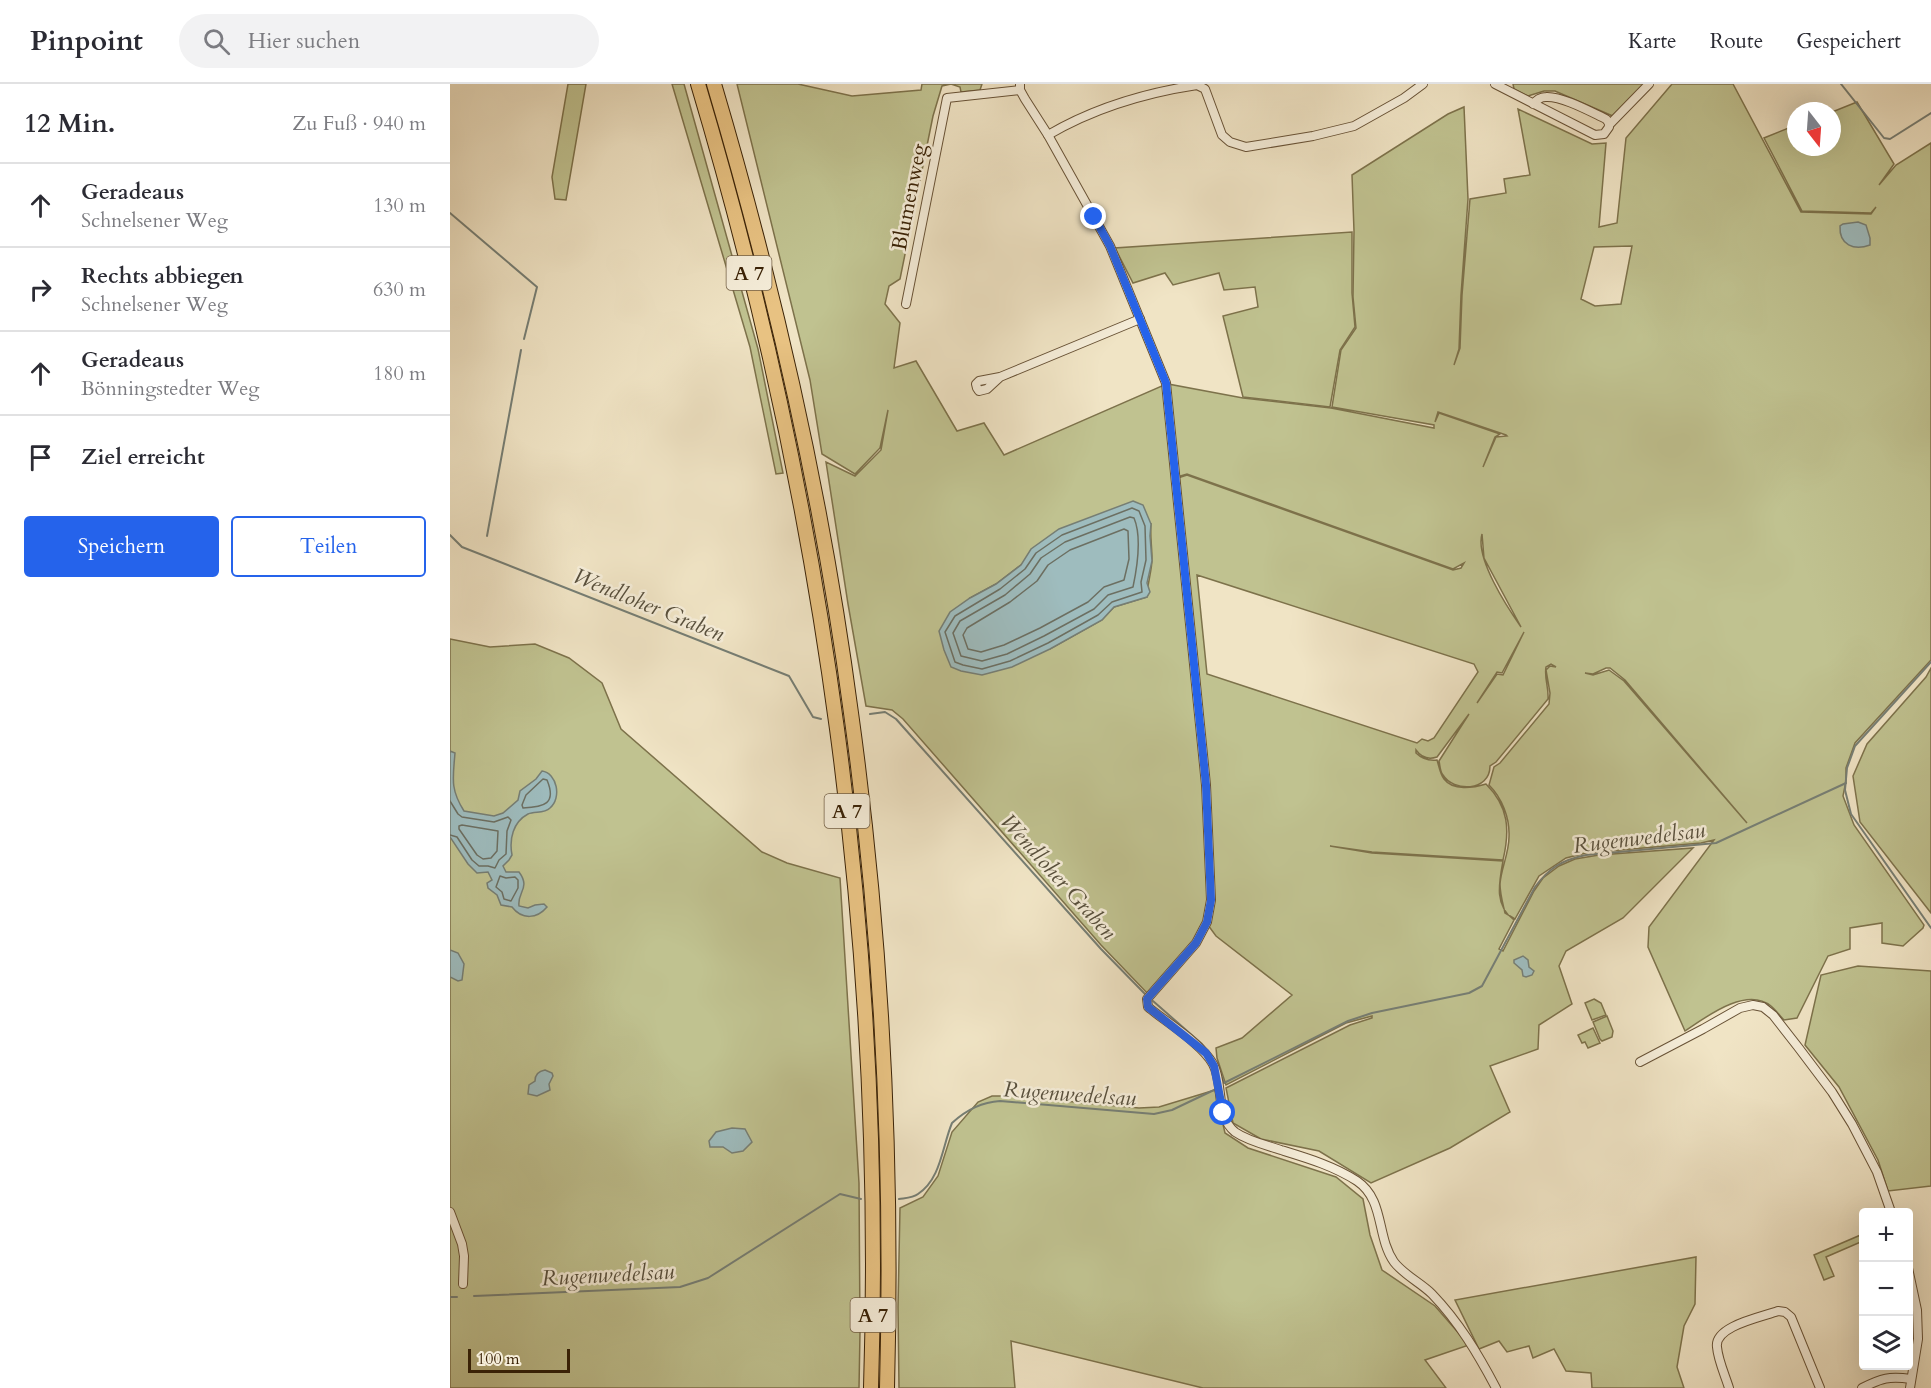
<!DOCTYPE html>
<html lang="de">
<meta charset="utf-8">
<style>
body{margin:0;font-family:Cardo,serif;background:#f2f2f3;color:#2b2b33}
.controls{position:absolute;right:18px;bottom:18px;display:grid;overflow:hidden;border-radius:6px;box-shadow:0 6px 24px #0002}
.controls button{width:54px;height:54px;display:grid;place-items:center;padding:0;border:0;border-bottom:2px solid #e1e1e2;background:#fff;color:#2b2b33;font:30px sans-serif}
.compass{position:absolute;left:1337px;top:18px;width:54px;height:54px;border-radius:50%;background:#fff;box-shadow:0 6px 24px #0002;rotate:163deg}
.scale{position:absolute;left:18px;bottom:15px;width:102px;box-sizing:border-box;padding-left:6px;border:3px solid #3a2206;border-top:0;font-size:16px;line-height:21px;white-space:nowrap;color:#3a2206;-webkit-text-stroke:4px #f5edd9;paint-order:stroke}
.stop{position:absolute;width:18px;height:18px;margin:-14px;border:4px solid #2563eb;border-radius:50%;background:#fff}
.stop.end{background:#2563eb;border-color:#fff;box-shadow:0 2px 6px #0008}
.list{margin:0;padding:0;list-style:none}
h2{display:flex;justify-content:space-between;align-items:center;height:78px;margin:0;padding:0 24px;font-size:26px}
h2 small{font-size:20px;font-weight:400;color:#7c7c81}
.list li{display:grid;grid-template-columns:39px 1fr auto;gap:18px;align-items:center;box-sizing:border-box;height:84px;padding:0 24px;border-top:2px solid #e1e1e2}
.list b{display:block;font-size:22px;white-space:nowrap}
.list p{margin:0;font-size:20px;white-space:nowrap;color:#7c7c81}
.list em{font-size:20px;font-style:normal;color:#7c7c81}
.actions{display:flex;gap:12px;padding:18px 24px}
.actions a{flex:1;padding:14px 0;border:2px solid #2563eb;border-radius:6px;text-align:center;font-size:21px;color:#2563eb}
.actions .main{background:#2563eb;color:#fff}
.icon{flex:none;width:33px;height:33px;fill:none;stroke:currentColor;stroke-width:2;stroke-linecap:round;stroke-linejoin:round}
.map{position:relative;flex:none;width:1481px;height:1304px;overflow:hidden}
header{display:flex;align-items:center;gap:36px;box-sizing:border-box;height:84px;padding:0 30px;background:#fff;border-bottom:2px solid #e1e1e2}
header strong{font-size:28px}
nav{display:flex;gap:33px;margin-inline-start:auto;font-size:21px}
.search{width:420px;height:54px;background:#f2f2f3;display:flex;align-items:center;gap:15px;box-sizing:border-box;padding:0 21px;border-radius:33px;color:#7c7c81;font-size:22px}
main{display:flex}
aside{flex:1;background:#fff}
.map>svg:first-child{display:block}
.green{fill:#c0c290;stroke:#7d724b;stroke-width:1.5;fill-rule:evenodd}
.water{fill:#9ebcbe;stroke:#767e74;stroke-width:1.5}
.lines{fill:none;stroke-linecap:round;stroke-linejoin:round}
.shore{stroke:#6c6f62;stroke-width:1.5}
.stream{stroke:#767e74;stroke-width:2}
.street-casing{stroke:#685236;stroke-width:10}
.highway-casing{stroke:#3a2206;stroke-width:16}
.street{stroke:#f5edd9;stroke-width:8}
.highway{stroke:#e8c282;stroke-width:14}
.route{stroke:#2563eb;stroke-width:8}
.labels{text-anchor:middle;stroke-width:5;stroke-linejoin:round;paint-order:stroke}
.shield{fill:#f5edd9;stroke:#725f45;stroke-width:1.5}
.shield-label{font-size:20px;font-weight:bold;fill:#3a2206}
.street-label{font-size:21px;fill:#3a2206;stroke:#f5edd9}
.water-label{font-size:22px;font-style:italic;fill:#58503d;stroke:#f5edd9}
</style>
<header>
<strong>Pinpoint</strong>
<div class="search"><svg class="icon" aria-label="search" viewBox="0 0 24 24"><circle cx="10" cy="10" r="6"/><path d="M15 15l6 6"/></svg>Hier suchen</div>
<nav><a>Karte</a><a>Route</a><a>Gespeichert</a></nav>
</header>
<main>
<aside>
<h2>12 Min.<small>Zu Fuß · 940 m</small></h2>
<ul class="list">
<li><svg class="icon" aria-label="ahead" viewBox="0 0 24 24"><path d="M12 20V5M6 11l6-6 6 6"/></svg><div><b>Geradeaus</b><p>Schnelsener Weg</p></div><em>130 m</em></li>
<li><svg class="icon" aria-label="right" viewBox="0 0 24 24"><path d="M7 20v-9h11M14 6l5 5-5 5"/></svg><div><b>Rechts abbiegen</b><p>Schnelsener Weg</p></div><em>630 m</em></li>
<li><svg class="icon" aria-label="ahead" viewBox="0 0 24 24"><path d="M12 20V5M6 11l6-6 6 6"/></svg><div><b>Geradeaus</b><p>Bönningstedter Weg</p></div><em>180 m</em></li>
<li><svg class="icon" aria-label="arrive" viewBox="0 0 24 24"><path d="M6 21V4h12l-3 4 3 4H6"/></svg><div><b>Ziel erreicht</b></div></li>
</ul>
<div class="actions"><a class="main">Speichern</a><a>Teilen</a></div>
</aside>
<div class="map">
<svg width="1481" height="1304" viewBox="0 0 1481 1304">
<rect width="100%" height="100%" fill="#f0e4c5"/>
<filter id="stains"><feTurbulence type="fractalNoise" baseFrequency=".00333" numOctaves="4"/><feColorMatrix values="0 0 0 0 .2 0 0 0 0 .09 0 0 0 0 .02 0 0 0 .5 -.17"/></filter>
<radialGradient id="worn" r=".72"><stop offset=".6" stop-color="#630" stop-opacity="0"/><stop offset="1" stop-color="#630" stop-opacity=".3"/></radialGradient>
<g class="green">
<path d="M118,0H136L116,116L105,115L102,93Z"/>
<path d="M222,0H234L308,265L333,389L326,390L300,263Z"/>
<path d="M287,0H348L402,12L471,6L472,0H532L530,6L511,8L510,3L501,0L492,2L483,32L450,195L439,202L435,220L450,239L444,284L466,277L507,347L534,339L554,371L714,301L725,395L737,391L1003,486L1011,484L1014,479L1003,485L737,390L727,393L718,300L793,314L881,324L984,344V341L882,323L891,266L906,244L903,213L904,147L902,91L998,30L1014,23L1018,115L1011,211L1009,265L1004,281L1010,264L1012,211L1020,115L1056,109L1054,95L1080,91L1068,25L1142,60L1156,59L1149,143L1167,139L1176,54L1222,0H1283L1351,128L1421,130L1426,123L1421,129L1352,127L1314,54L1346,41V63H1382V28L1407,18L1444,80L1429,101L1446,81L1481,59V576L1405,659L1396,684V697L1393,712L1404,741L1474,841L1473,844L1453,862L1432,859V839L1400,844V865L1378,872L1347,934L1334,936C1330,932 1326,926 1321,922C1296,902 1256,933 1235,947L1198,863L1199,843L1264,756L1251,759L1136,769L1116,774L1089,792L1065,835L1055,829C1053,820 1050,810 1050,800C1051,785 1059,769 1059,753C1060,734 1052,714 1039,701L1044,683L1050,679L1099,620L1100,609L1096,586L1100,582L1106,583L1101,580L1096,583C1094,594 1099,604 1098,615L1046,678L1040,682C1040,708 1003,708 993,691C990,688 990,681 989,677L1019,630L987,673C978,676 971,673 966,666V669C972,675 978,677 987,676C989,682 990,690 994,695C1003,707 1023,704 1036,700C1059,723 1060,746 1053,776L922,768L880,762L922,769L1053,777C1049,799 1044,822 1064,836L1049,865L1053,867L1084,807L1093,794L1109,782L1125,775L1149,771L1243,764L1173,834L1116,867L1109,882L1122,920L1089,941L1088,965L1040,982L1060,1028L1000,1064L921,1099L869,1067L811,1055L783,1039L776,1004L900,941L922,934V932L896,939L776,1001L767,974L766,964L792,954L842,911L766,852L755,837L744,858L699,911L651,861L453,635L442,626L416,622L398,520L376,378L405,392L431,366L438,326L430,364L405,390L372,370L360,296ZM1182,162L1171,220L1145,222L1131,215L1144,163ZM988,328L1056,351L1057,352L1046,353L1033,383L1045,353L1050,350L989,329L985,338ZM701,440C700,452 702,463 702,475C702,487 697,500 697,513L664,523L652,536L600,565L520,514L546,500L571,481ZM1032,450L1034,474L1071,543C1057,523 1025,474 1032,450ZM747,491L1024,580L1028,588L984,654L978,657L972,655L967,659L757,590ZM1074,548L1053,591L1047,590L1027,619L1047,588L1052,589ZM1156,584H1160L1175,596L1297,739L1174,597L1159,586L1143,591L1135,589L1143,590Z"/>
<path d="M1063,0H1195L1165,33L1105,7H1094L1078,12L1064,5Z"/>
<path d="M902,148V209L905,243L890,266L880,323L793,313L773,232L808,223L805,203L774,206L769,189L723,201L715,189L683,199L665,164Z"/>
<path d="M0,555L40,563L85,560L119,574L152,599L171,645L312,768L337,779L390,794L409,1099L410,1248L409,1304H0Z"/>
<path d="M1481,584V829L1410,738L1403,692L1417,660L1476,593Z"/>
<path d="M1408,882L1481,887V1102L1438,1107L1428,1076L1389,1003L1355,961L1371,891Z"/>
<path d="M1144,915L1151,919L1156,931L1142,936L1135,919Z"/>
<path d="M1157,932L1163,947L1162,953L1152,957L1150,955L1143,938Z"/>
<path d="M1143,944L1150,959L1138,964L1135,958L1132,959L1128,951Z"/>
<path d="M765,1006L775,1049L798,1064L886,1093L913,1115L920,1151L932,1186L985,1222L1019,1261L975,1276L996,1304H753L561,1257L565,1304H449L448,1223L450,1124L473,1113L488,1092L502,1048L528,1018L542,1012H561L689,1024L709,1023Z"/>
<path d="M1413,1150V1157L1376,1173L1384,1192L1374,1196L1364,1171Z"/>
<path d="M1246,1173L1245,1220L1234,1242L1227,1283L1234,1304H1142L1141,1289L1116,1287L1104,1265L1083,1274L1079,1262L1057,1268L1049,1257L1029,1265L1005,1216Z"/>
</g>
<g class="water">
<path d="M1408,138L1416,141L1420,154V161C1404,167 1389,161 1390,142L1393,140Z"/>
<path d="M683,417L693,421L701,440L700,452L702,477L697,499L700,508L697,513L664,523L652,536L600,565L562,583L532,591L511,587L501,583L494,566L489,547L500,528L520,514L546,500L571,481L581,465L609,445Z"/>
<path d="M0,667L5,669C3,694 0,705 14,727L44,732L53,729L68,716L70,707L86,695L92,687C107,689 112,714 100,724C94,730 85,727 78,730C63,738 59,755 62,771L59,776L53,782L56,788H69C81,804 67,808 69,822L78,824L85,821L94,820L97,823C87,835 72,836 62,823L51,821L47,811L38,804L37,799L42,796L38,788L27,789L18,780L0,753Z"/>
<path d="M0,866L8,869L14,880L12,896L8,897L0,893Z"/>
<path d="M1073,872L1078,876L1079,883L1084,887L1082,891L1076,893L1073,892L1072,886L1064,879V876Z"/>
<path d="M95,986L102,989L103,992L99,1000L100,1006L87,1012L78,1010L79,1001L85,997C85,991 89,987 95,986Z"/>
<path d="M282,1044L295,1045L302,1058L293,1067L282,1069L273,1063H260L259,1057L266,1048Z"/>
</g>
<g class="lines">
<g class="shore">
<path d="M682,424L689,427L695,442L696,476L691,498L692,508L662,518L648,531L598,559L560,577L532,585L513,581L505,578L495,548L505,532L550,505L575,485L586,469L612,451Z"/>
<path d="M680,433L684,434C692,453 687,484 683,503L658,511L644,525L594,552L557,570L532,577L511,572L503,549L510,537L555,511L580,490L591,474L615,458Z"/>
<path d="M674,445L678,447L679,475L674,496L654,503L638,518L590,544L554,561L531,568L518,565L513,551L517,544L560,518L587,497L598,481L620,466Z"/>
<path d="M93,695L97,696C107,720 94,723 73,724L72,721L76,711Z"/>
<path d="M0,717L8,730L12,733L44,738L58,733L61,736L57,747L56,770L49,776L45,784L38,782H29L22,776L7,753L0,751"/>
<path d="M12,741L48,747L47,767L41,774L33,775L27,771L9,745V742Z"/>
<path d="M50,792L56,794L65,793L68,796V804L61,817L54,815L52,808L46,803Z"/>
</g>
<g class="stream">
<path d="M1391,0L1434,54L1440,55L1481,29"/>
<path d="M0,129L87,203L74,255"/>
<path d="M0,451L12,463L339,592L363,633L371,635"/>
<path d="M37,452L71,266"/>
<path d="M1481,578L1405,662L1397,684L1395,706L1401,730L1481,844"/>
<path d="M420,630L435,628L446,635L651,865L695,910"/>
<path d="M703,917L752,960L765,978"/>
<path d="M770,988L774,999L898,937L922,929L1019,909L1032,902L1085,803C1099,784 1112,776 1136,771L1266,759L1396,699"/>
<path d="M449,1115C455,1114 463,1114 468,1110C491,1095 492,1063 502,1039C515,1027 532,1018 550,1017L704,1030L722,1026L764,1006"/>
<path d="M24,1212L230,1203L258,1194L390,1110L411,1115"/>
<path d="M0,1213H7"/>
</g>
<defs>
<g id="street">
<path d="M570,0V6L575,15L598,51L660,162L716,299L756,701L761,816L757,838L746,859L697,915L698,923C716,938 752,960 763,980C774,1000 765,1032 785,1048C798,1057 816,1061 831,1066C857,1074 884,1082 907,1097C935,1116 926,1152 944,1178C954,1191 971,1199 982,1210C1009,1238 1028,1270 1046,1304"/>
<path d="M1045,0L1145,51L1154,50L1159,43V39L1156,35C1141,28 1112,12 1096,13C1090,13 1087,16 1083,20"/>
<path d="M1159,41L1199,0"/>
<path d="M598,51C644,24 694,9 747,1L755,5L772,51L780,58L796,63L863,52L904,42L954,14L973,0"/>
<path d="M456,220L497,14L570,6"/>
<path d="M550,293L537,305L529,307L527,304L526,300L529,297L550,293L690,235"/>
<path d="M1190,978L1253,945L1290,924L1303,921L1313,923L1323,931L1348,963L1382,1008L1402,1040L1427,1088L1441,1128"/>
<path d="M0,1128L12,1160L14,1172L13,1200"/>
<path d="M1458,1184L1467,1226L1468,1255L1460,1304"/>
<path d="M1279,1304C1275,1291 1268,1276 1267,1263C1264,1242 1312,1233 1328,1227L1335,1228L1341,1233L1370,1304"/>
<path d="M1412,1304C1432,1294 1439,1292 1461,1295"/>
</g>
<g id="highway">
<path d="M248,0C374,421 435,864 421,1304"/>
<path d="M264,0C325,206 373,416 401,629C432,852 443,1078 437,1304"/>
</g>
</defs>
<use href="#street" class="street-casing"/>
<use href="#highway" class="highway-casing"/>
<use href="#street" class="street"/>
<use href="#highway" class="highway"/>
</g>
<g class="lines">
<path class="route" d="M644,133L660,162L716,299L756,701L761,816L757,838L746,859L697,915L698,923L756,969L764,982L773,1029"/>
</g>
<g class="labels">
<g class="shield">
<rect x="276.5" y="172" width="45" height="34" rx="4.5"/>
<rect x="374.5" y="710" width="45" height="34" rx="4.5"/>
<rect x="400.5" y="1214" width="45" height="34" rx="4.5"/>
</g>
<g class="shield-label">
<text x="299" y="196">A 7</text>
<text x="397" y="734">A 7</text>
<text x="423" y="1238">A 7</text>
</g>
<g class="street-label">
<text transform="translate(459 113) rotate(-79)" y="7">Blumenweg</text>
</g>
<g class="water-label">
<text transform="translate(199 520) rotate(22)" y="8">Wendloher Graben</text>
<text transform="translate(1189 753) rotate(-7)" y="8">Rugenwedelsau</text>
<text transform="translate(609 792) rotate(48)" y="8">Wendloher Graben</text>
<text transform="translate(620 1009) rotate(4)" y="8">Rugenwedelsau</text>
<text transform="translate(158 1190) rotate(-3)" y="8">Rugenwedelsau</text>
</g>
</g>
<rect width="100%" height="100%" filter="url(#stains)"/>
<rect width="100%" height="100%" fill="url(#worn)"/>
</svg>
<div class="controls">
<button>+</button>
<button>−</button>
<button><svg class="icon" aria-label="layers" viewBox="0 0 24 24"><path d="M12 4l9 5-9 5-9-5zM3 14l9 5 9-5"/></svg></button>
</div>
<svg class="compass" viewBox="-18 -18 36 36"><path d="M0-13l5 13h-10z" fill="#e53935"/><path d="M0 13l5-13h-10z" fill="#7c7c81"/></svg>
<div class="scale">100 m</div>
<div class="stop" style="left:773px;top:1029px"></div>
<div class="stop end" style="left:644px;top:133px"></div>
</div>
</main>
